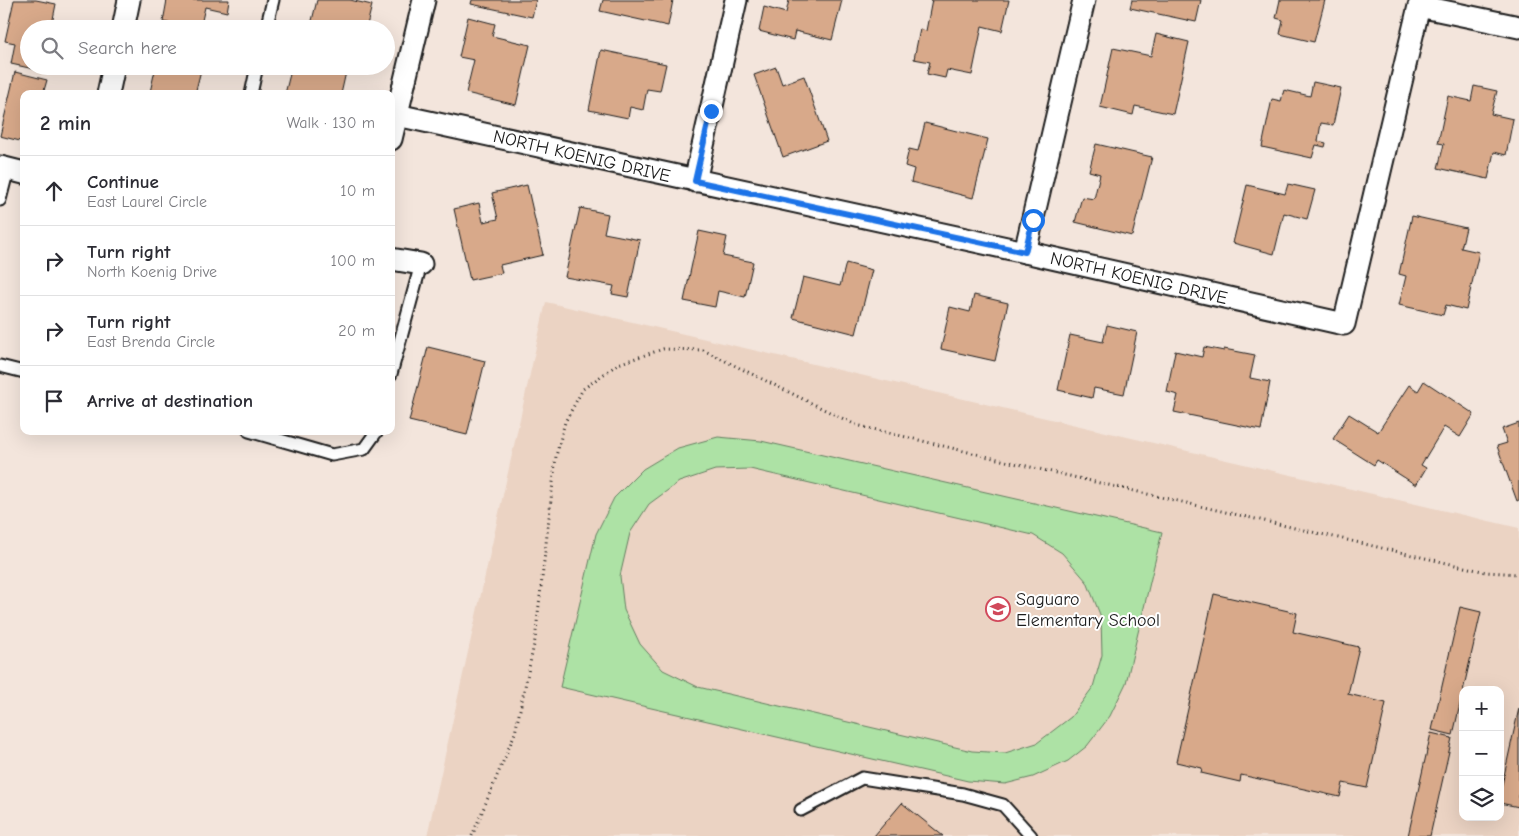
<!DOCTYPE html>
<meta charset="utf-8">
<style>
body{margin:0;font-family:"Comic Neue",sans-serif;background:#f2f2f3;color:#2b2b33}
.controls{position:absolute;right:15px;bottom:15px;display:grid;overflow:hidden;border-radius:10px;box-shadow:0 5px 20px #0002}
.controls button{width:45px;height:45px;display:grid;place-items:center;padding:0;border:0;border-bottom:1px solid #e1e1e2;background:#fff;color:#2b2b33;font:25px sans-serif}
.stop{position:absolute;width:15px;height:15px;margin:-11px;border:4px solid #1a73e8;border-radius:50%;background:#fff}
.stop.end{background:#1a73e8;border-color:#fff;box-shadow:0 1px 5px #0008}
.list{margin:0;padding:0;list-style:none}
h2{display:flex;justify-content:space-between;align-items:center;height:65px;margin:0;padding:0 20px;font-size:21px}
h2 small{font-size:16px;font-weight:400;color:#7c7c81}
.list li{display:grid;grid-template-columns:32px 1fr auto;gap:15px;align-items:center;box-sizing:border-box;height:70px;padding:0 20px;border-top:1px solid #e1e1e2}
.list b{display:block;font-size:19px;white-space:nowrap}
.list p{margin:0;font-size:16px;white-space:nowrap;color:#7c7c81}
.list em{font-size:16px;font-style:normal;color:#7c7c81}
.icon{flex:none;width:28px;height:28px;fill:none;stroke:currentColor;stroke-width:2;stroke-linecap:round;stroke-linejoin:round}
.map{position:relative;flex:none;width:1519px;height:836px;overflow:hidden}
.search{position:absolute;background:#fff;box-shadow:0 5px 20px #0002;left:20px;top:20px;width:375px;height:55px;display:flex;align-items:center;gap:12px;box-sizing:border-box;padding:0 18px;border-radius:28px;color:#7c7c81;font-size:19px}
.panel{position:absolute;background:#fff;box-shadow:0 5px 20px #0002;left:20px;top:90px;width:375px;height:345px;border-radius:10px}
.map>svg:first-child{display:block}
.built{fill:#ebd3c3;fill-rule:evenodd}
.park{fill:#ade2a5;stroke:#647f60;fill-rule:evenodd}
.building{fill:#d8a98a;stroke:#1c1c1c}
.lines{fill:none;stroke-linecap:round;stroke-linejoin:round}
.service-casing{stroke:#1c1c1c;stroke-width:15}
.minor-casing{stroke:#1c1c1c;stroke-width:25}
.path{stroke:#1c1c1c;stroke-width:3;stroke-dasharray:1 4;stroke-linecap:butt}
.service{stroke:#fff;stroke-width:11}
.minor{stroke:#fff;stroke-width:21}
.route{stroke:#1a73e8;stroke-width:6}
.labels{text-anchor:middle;stroke-width:4;stroke-linejoin:round;paint-order:stroke}
.street-label{font-size:18px;fill:#1c1c1c;stroke:#fff}
.poi-label{font-size:18px;fill:#1c1c1c;stroke:#fff;text-anchor:start}
</style>
<div class="map">
<svg width="1519" height="836" viewBox="0 0 1519 836">
<rect width="100%" height="100%" fill="#f3e5dc"/>
<filter id="ink" filterUnits="userSpaceOnUse"><feTurbulence type="fractalNoise" baseFrequency=".02" numOctaves="2"/><feDisplacementMap in="SourceGraphic" scale="10" xChannelSelector="R" yChannelSelector="G"/><feConvolveMatrix kernelMatrix="1 2 1 2 8 2 1 2 1" color-interpolation-filters="sRGB"/></filter>
<g filter="url(#ink)">
<path class="built" d="M546,302L1519,528V836H427ZM1463,690H1500V817H1463Z"/>
<path class="park" d="M718,437L761,441L1162,532L1126,683L1110,716L1087,746L1068,761L1033,777L1005,784L968,781L560,687L596,534L614,498L643,469L678,448ZM750,469L1033,535L1062,553L1087,582L1101,617L1102,655L1093,687L1071,717L1037,743L1005,753L972,751L698,687L663,670L640,644L624,610L620,576L630,533L649,504L679,482L715,470Z"/>
<g class="building">
<path d="M14,0H36L56,4L51,29H29V66H44L43,71L11,64L15,43L5,41Z"/>
<path d="M167,0H229L227,12L205,7L200,29L163,22Z"/>
<path d="M317,0H350L372,5L366,29H310Z"/>
<path d="M472,0H536L532,17L471,4Z"/>
<path d="M603,0H673L668,26L600,11Z"/>
<path d="M789,0H842L832,40L795,31L793,40L759,31L764,7L786,13Z"/>
<path d="M932,0H1009L1002,31L982,26L972,75L947,70L945,78L927,74L930,62L914,59L920,29L926,31Z"/>
<path d="M1132,0H1201L1196,22L1130,8Z"/>
<path d="M1280,0H1325L1314,42L1280,34L1283,20L1276,18Z"/>
<path d="M468,17L495,24L492,36L530,45L516,105L466,93L474,60L459,57Z"/>
<path d="M1156,34L1189,42L1173,114L1135,106L1133,115L1100,107L1113,48L1151,56Z"/>
<path d="M601,50L666,64L660,91L647,89L643,110L630,107L628,118L589,110Z"/>
<path d="M156,66H202L195,94H158L150,92Z"/>
<path d="M292,66H324L346,72L341,94H285Z"/>
<path d="M776,67L782,84L804,76L827,141L783,157L754,75Z"/>
<path d="M15,72L47,80L43,94H24V142L0,136Z"/>
<path d="M1313,82L1341,88L1333,125L1321,123L1318,141L1326,143L1325,147L1316,145L1312,158L1262,147L1272,99L1281,101L1284,90L1310,96Z"/>
<path d="M1474,86L1497,91L1491,114L1513,119L1506,155L1494,152L1488,179L1438,168L1444,144L1438,143L1448,96L1471,101Z"/>
<path d="M925,123L988,139L973,198L911,182L914,169L905,166L909,149L918,151Z"/>
<path d="M1096,144L1152,157L1132,236L1075,222L1082,197L1094,199L1100,174L1089,171Z"/>
<path d="M1288,184L1315,190L1307,219L1284,213L1274,254L1233,243L1247,185L1285,194Z"/>
<path d="M527,185L543,255L500,265L502,273L470,280L454,209L479,203L483,222L498,219L492,193Z"/>
<path d="M580,208L608,214L604,233L640,240L628,297L612,294L614,286L565,277Z"/>
<path d="M1412,216L1466,228L1461,248L1479,252L1466,310L1446,305L1443,315L1399,305L1406,276L1399,274Z"/>
<path d="M699,231L727,237L723,256L753,262L745,297L718,291L715,307L684,301Z"/>
<path d="M846,263L872,270L856,334L793,318L803,277L840,286Z"/>
<path d="M974,295L1008,303L995,361L941,349L950,307L970,312Z"/>
<path d="M1107,325L1137,332L1124,394L1094,388L1092,398L1058,390L1070,335L1103,342Z"/>
<path d="M428,347L485,361L467,435L409,421Z"/>
<path d="M1204,347L1224,351V349L1255,355L1250,378L1270,382L1261,430L1174,412L1178,395L1167,392L1175,351L1202,357Z"/>
<path d="M1424,381L1474,414L1460,437L1444,427L1421,465L1426,468L1416,485L1377,460L1374,465L1333,439L1349,414L1378,432L1409,385L1418,391Z"/>
<path d="M1519,423V500L1517,501L1497,446L1507,443L1502,429Z"/>
<path d="M1214,594L1297,613L1293,632L1359,647L1348,694L1386,703L1367,788L1343,783L1340,797L1241,775L1240,782L1201,773L1202,768L1176,762Z"/>
<path d="M1460,607L1481,612L1453,735L1432,730Z"/>
<path d="M1519,708V807L1500,803V794Z"/>
<path d="M1431,733L1452,738L1430,836H1408Z"/>
<path d="M902,803L943,836H874Z"/>
</g>
<g class="lines">
<defs>
<g id="service">
<path d="M266,29L273,0"/>
<path d="M251,94L257,66"/>
<path d="M0,200L8,169"/>
<path d="M0,366L24,372"/>
<path d="M391,374L421,264"/>
<path d="M249,431L332,455L364,449L377,431"/>
<path d="M801,810L862,778L963,794L1003,805L1031,836"/>
</g>
<g id="minor">
<path d="M123,29L129,0"/>
<path d="M108,94L114,66"/>
<path d="M397,115L1025,252L1344,324L1419,6L1519,27"/>
<path d="M391,139L424,0"/>
<path d="M0,167L24,173"/>
<path d="M695,181L736,0"/>
<path d="M1025,252L1084,0"/>
<path d="M391,259L421,264"/>
</g>
</defs>
<use href="#service" class="service-casing"/>
<use href="#minor" class="minor-casing"/>
<path class="path" d="M472,836L515,733L535,640L556,456L565,422L583,389L618,364L663,349L703,350L856,425L1043,470L1486,572L1519,574"/>
<use href="#service" class="service"/>
<use href="#minor" class="minor"/>
</g>
</g>
<g class="lines" filter="url(#ink)">
<path class="route" d="M711,111L695,181L1025,252L1033,220"/>
</g>
<defs>
<symbol id="school-ring" viewBox="-11 -11 22 22"><circle r="9.5" fill="#fff" stroke="#d1495b" stroke-width="1.5"/><path d="M0-5L7-2L0 1L-7-2ZM-4 1L0 2.5L4 1V4Q0 6-4 4Z" fill="#d1495b"/></symbol>
</defs>
<g fill-rule="evenodd">
<use href="#school-ring" x="984" y="595" width="28" height="28"/>
</g>
<g class="labels">
<g class="street-label">
<text transform="translate(582 156) rotate(13)" y="6">NORTH KOENIG DRIVE</text>
<text transform="translate(1139 278) rotate(13)" y="6">NORTH KOENIG DRIVE</text>
</g>
<g class="poi-label">
<text x="1016" y="605">Saguaro<tspan x="1016" dy="21">Elementary School</tspan></text>
</g>
</g>
</svg>
<div class="controls">
<button>+</button>
<button>−</button>
<button><svg class="icon" aria-label="layers" viewBox="0 0 24 24"><path d="M12 4l9 5-9 5-9-5zM3 14l9 5 9-5"/></svg></button>
</div>
<div class="stop" style="left:1033px;top:220px"></div>
<div class="stop end" style="left:711px;top:111px"></div>
<div class="search"><svg class="icon" aria-label="search" viewBox="0 0 24 24"><circle cx="10" cy="10" r="6"/><path d="M15 15l6 6"/></svg>Search here</div>
<section class="panel">
<h2>2 min<small>Walk · 130 m</small></h2>
<ul class="list">
<li><svg class="icon" aria-label="ahead" viewBox="0 0 24 24"><path d="M12 20V5M6 11l6-6 6 6"/></svg><div><b>Continue</b><p>East Laurel Circle</p></div><em>10 m</em></li>
<li><svg class="icon" aria-label="right" viewBox="0 0 24 24"><path d="M7 20v-9h11M14 6l5 5-5 5"/></svg><div><b>Turn right</b><p>North Koenig Drive</p></div><em>100 m</em></li>
<li><svg class="icon" aria-label="right" viewBox="0 0 24 24"><path d="M7 20v-9h11M14 6l5 5-5 5"/></svg><div><b>Turn right</b><p>East Brenda Circle</p></div><em>20 m</em></li>
<li><svg class="icon" aria-label="arrive" viewBox="0 0 24 24"><path d="M6 21V4h12l-3 4 3 4H6"/></svg><div><b>Arrive at destination</b></div></li>
</ul>
</section>
</div>
